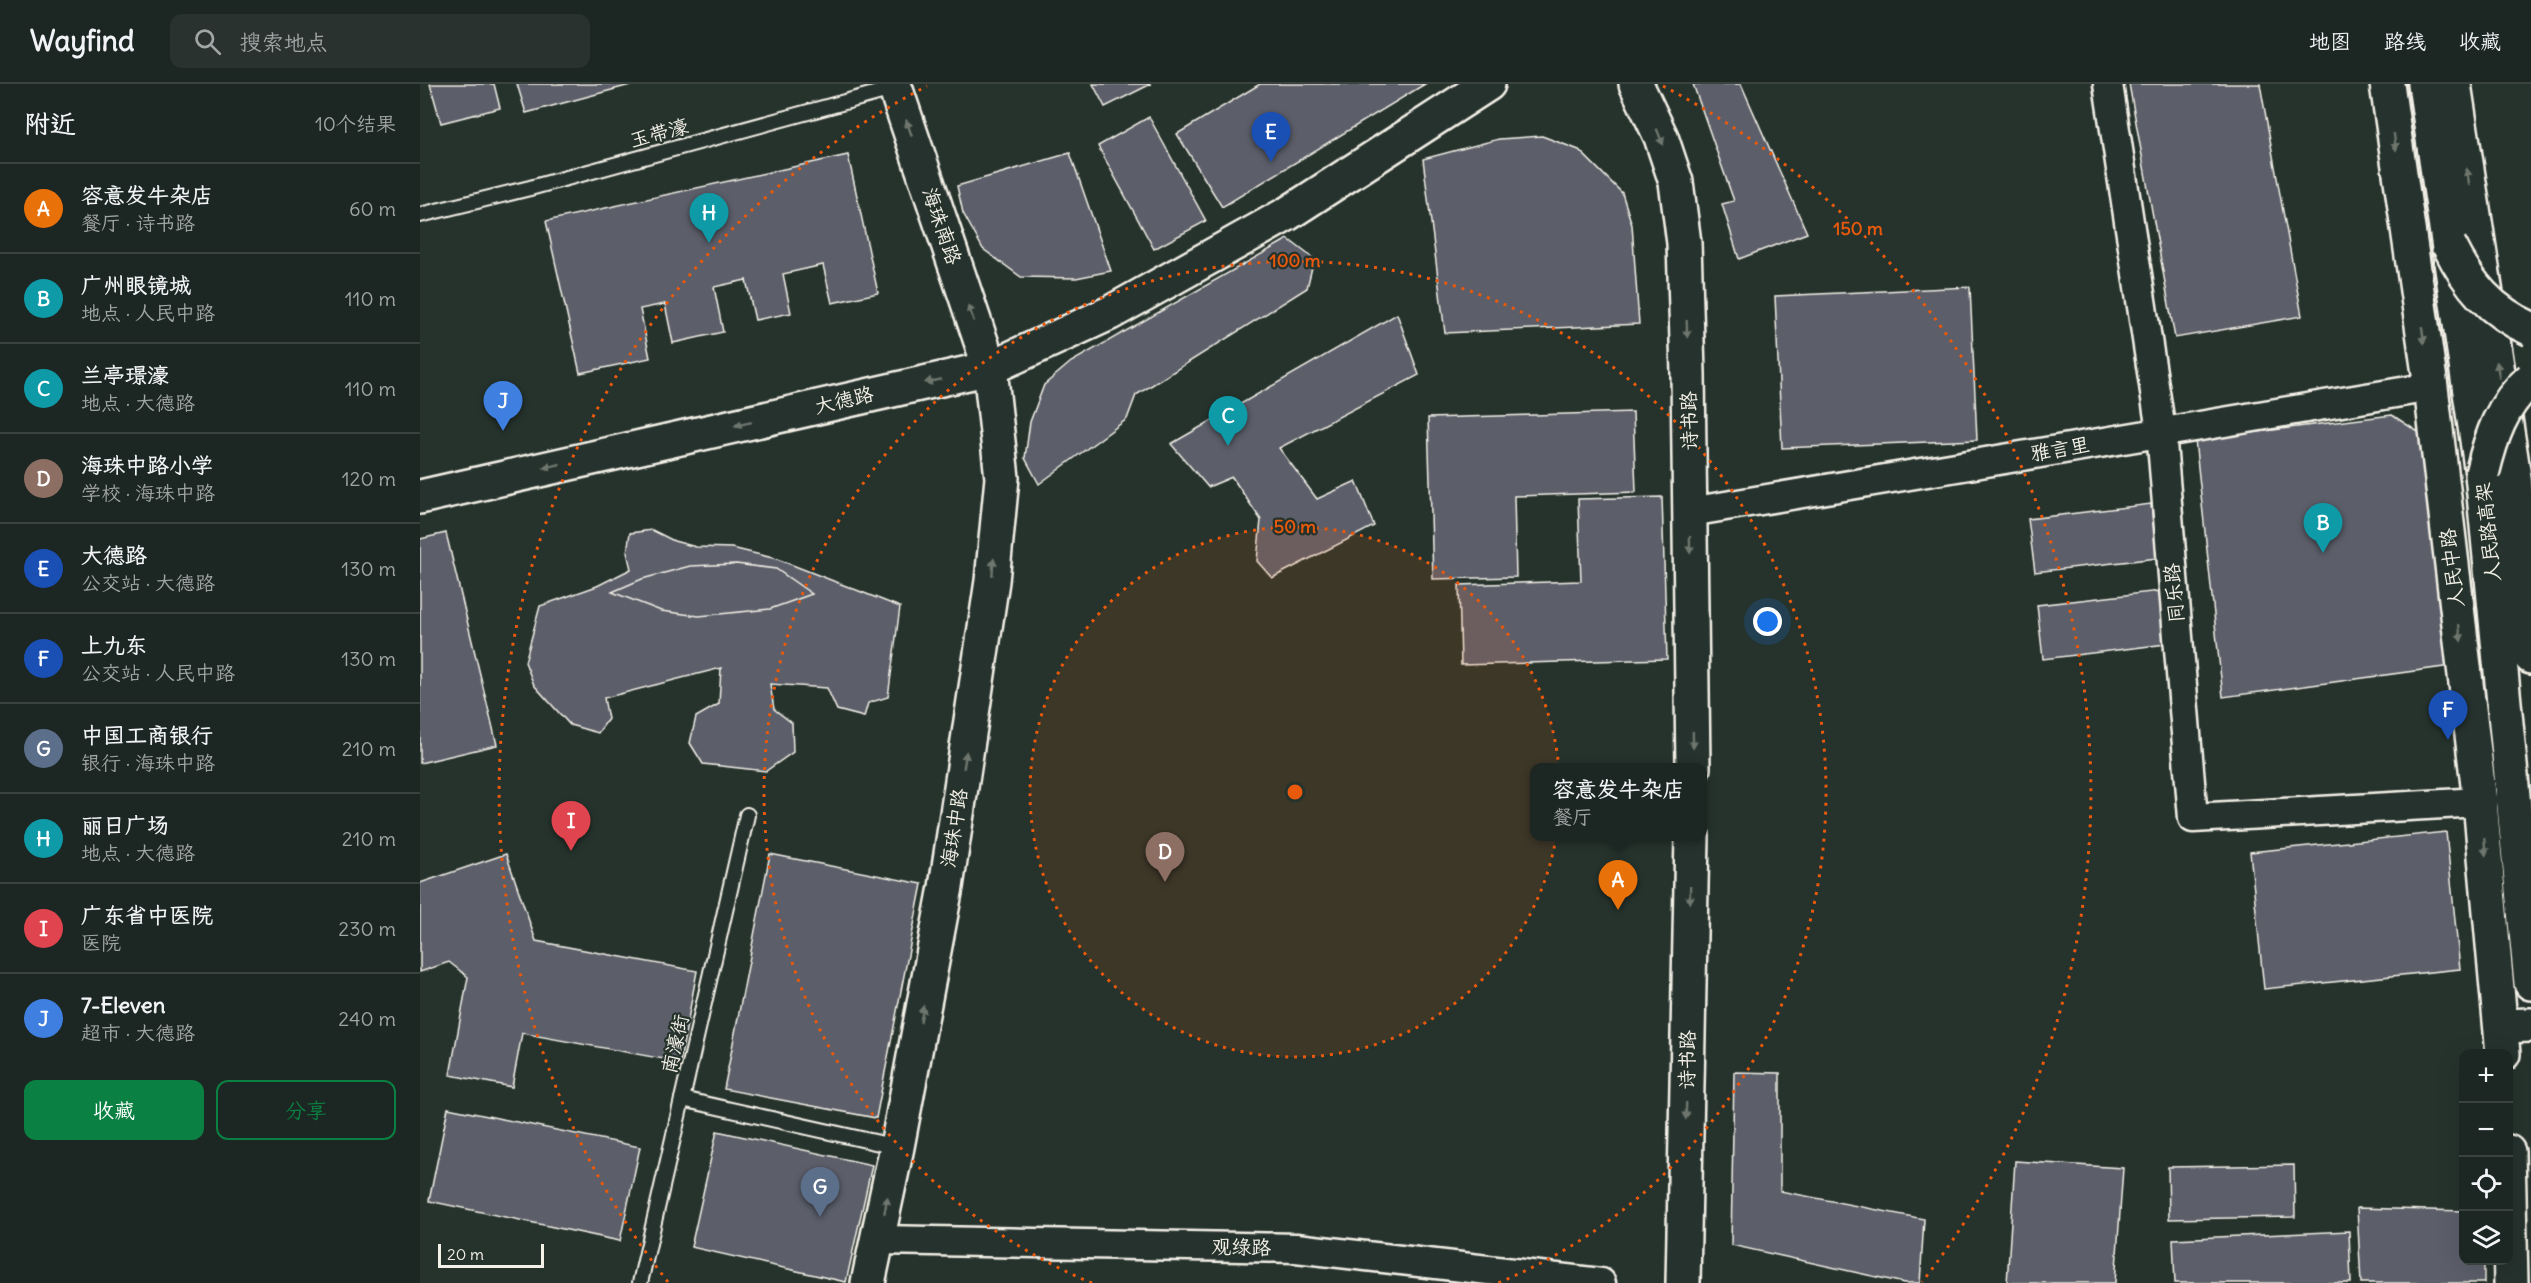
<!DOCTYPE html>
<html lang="zh">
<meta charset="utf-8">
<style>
body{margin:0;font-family:Delius,"LXGW WenKai TC",sans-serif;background:#29322f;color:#f1f3f6}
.controls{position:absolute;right:18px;bottom:18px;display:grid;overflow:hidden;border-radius:12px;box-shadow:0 6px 24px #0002}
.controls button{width:54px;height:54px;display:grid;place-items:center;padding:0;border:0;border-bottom:2px solid #3a4340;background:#1c2622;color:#f1f3f6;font:30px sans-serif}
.scale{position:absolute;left:18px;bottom:15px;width:106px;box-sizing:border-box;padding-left:6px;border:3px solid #f4f1e8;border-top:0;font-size:16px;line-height:21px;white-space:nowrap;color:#f4f1e8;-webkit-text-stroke:4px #26332d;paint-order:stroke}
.you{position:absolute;left:1348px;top:538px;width:21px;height:21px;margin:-15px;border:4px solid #fff;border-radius:50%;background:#1a73e8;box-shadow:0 0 0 9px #1a73e833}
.badge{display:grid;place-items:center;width:39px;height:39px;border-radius:50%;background:#0b8043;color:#fff;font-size:20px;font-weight:700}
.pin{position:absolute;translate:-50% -50px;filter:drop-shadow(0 2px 3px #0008)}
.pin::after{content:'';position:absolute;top:32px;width:21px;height:18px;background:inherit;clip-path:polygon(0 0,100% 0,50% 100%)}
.popup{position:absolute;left:1110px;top:679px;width:177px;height:78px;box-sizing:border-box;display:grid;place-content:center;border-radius:12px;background:#1c2622;filter:drop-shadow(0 2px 4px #0005);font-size:20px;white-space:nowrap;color:#a0a5a5}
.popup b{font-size:22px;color:#f1f3f6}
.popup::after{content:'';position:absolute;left:50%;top:100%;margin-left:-12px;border:12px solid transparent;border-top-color:#1c2622}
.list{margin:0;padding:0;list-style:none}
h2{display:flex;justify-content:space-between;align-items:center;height:78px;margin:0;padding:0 24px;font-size:26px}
h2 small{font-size:20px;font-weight:400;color:#a0a5a5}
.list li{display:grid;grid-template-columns:39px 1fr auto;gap:18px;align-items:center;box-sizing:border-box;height:90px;padding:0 24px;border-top:2px solid #3a4340}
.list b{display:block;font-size:22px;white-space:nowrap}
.list p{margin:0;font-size:20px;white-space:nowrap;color:#a0a5a5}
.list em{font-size:20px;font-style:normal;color:#a0a5a5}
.actions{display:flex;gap:12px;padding:18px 24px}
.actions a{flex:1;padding:14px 0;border:2px solid #0b8043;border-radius:12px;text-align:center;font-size:21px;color:#0b8043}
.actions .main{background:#0b8043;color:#fff}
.icon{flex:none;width:33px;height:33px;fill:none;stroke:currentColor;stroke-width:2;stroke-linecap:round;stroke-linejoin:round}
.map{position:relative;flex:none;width:2111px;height:1199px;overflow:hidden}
header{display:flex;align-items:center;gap:36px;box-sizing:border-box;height:84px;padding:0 30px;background:#1c2622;border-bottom:2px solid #3a4340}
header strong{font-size:28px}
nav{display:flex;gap:33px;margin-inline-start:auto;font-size:21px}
.search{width:420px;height:54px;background:#29322f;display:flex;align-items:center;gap:15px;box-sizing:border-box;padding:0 21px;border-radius:12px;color:#a0a5a5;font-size:22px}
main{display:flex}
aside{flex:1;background:#1c2622}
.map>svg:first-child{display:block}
.building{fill:#5c5e6b;stroke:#f4f1e8;stroke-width:1.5}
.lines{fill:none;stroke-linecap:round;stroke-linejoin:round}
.service-casing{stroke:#f4f1e8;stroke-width:18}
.minor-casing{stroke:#f4f1e8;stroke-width:33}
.tertiary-casing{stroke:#f4f1e8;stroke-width:38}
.secondary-casing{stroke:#f4f1e8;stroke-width:38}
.primary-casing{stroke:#f4f1e8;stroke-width:38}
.service{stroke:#26332d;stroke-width:14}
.minor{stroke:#26332d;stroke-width:28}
.tertiary{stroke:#26332d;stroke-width:33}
.secondary{stroke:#26332d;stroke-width:33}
.primary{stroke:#26332d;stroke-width:33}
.primary-bridge-casing{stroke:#f4f1e8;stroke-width:38;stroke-linecap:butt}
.primary-bridge{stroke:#26332d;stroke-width:33}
.oneway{fill:#6e766e}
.ring{fill:none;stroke:#e8590c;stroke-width:3;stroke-dasharray:3 6}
.labels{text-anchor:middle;stroke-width:4.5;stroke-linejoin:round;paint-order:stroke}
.street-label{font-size:20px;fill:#f4f1e8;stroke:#26332d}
.centre{fill:#e8590c;stroke:#26332d;stroke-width:3}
.ring-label{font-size:18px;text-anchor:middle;font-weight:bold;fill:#e8590c;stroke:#26332d;stroke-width:4.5;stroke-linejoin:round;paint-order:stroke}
</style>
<header>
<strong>Wayfind</strong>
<div class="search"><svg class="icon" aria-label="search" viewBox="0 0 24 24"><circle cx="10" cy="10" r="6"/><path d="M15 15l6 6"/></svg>搜索地点</div>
<nav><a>地图</a><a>路线</a><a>收藏</a></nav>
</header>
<main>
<aside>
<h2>附近<small>10个结果</small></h2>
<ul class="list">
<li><span class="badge" style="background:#e8710a">A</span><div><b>容意发牛杂店</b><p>餐厅 · 诗书路</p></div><em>60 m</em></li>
<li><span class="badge" style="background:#0f9aa8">B</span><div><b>广州眼镜城</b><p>地点 · 人民中路</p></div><em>110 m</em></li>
<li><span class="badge" style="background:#0f9aa8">C</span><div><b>兰亭璟濠</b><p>地点 · 大德路</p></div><em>110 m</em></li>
<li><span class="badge" style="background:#8d6e63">D</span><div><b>海珠中路小学</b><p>学校 · 海珠中路</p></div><em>120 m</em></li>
<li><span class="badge" style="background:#1a4fb4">E</span><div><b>大德路</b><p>公交站 · 大德路</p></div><em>130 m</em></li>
<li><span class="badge" style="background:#1a4fb4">F</span><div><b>上九东</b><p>公交站 · 人民中路</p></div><em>130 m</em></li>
<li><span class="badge" style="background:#5c6f8a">G</span><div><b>中国工商银行</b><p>银行 · 海珠中路</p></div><em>210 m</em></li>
<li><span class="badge" style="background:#0f9aa8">H</span><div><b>丽日广场</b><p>地点 · 大德路</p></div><em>210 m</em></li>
<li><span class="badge" style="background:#e0444e">I</span><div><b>广东省中医院</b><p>医院</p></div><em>230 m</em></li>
<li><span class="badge" style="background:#3f7fe0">J</span><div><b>7-Eleven</b><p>超市 · 大德路</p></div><em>240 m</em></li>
</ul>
<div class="actions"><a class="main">收藏</a><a>分享</a></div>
</aside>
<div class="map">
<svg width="2111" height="1199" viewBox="0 0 2111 1199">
<rect width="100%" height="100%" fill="#26332d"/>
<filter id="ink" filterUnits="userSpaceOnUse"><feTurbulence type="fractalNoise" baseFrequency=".0167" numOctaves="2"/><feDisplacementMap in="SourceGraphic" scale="12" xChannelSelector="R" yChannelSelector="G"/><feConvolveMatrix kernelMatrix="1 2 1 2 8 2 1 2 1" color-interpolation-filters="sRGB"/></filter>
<g filter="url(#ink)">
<g class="building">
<path d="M10,0H74L80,24L21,39Z"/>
<path d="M97,0H214L106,29Z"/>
<path d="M673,0H731L685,23Z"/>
<path d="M840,0H1005L802,123L757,50Z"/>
<path d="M1273,0H1321L1387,149L1319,175L1302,120L1314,117Z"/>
<path d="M1709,0H1840L1882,232L1755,254Z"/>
<path d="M729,33L786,137L734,165L678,62Z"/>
<path d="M1122,52L1159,66L1202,109L1212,141L1219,240L1025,249L1003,75L1079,55Z"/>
<path d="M650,69L691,187L656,194L601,193L563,165L543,129L537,102Z"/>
<path d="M428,71L458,209L412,219L403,181L363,190L371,229L335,236L326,196L294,203L303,248L253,259L245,220L220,225L230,274L160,289L126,137Z"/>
<path d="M868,155L894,175L887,204L716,311L707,335L619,400L605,374L610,338L624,301L651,278Z"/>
<path d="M1550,203L1557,356L1362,364L1355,212Z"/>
<path d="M977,230L999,291L859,364L897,415L936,397L954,442L852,494L837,477L841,436L812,393L788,403L751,360Z"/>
<path d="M1213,328L1216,408L1094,412L1096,493L1013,495L1008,334Z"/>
<path d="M1972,331L2006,353L2031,582L1803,613L1775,356Z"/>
<path d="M1242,413L1247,575L1041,581L1039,501L1161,497L1158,415Z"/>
<path d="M1731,420L1737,474L1615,488L1608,435Z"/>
<path d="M232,446L254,457L276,463L312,464L357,475L480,523L468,613L448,619L444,633L417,626L407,604L350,600L354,625L372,639L373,668L346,687L283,680L270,659L276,633L299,620L301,584L184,614L188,635L178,649L150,641L114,601L105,578L120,522L177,502L211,485L207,468L210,449Z"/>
<path d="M26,449L77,661L0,679V455Z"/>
<path d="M316,480L356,485L392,510L350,525L279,532L241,527L192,508L222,495L270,482Z"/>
<path d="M1740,507L1746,560L1623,575L1617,521Z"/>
<path d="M2026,748L2040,885L1844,905L1830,768Z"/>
<path d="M86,770L116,857L277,887L260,978L102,949L92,1003L30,991L48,893L29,878L0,888V799Z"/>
<path d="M350,770L502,800L456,1034L304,1005Z"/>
<path d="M1314,988L1360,989V1107L1504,1135L1500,1199H1484L1311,1161Z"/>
<path d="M28,1024L220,1063L200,1157L9,1117Z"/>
<path d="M297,1047L452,1081L426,1198L271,1163Z"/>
<path d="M1595,1077L1703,1084L1695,1199H1587Z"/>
<path d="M1874,1081L1875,1133L1749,1135L1748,1083Z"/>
<path d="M1937,1124L2044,1127V1176H2064V1199H1941Z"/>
<path d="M1929,1147L1931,1199H1755L1753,1155Z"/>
</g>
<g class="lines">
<defs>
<g id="service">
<path d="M0,131L110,104L476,4"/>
<path d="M262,1015L477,1063"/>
<path d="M220,1199L327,731"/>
</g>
<g id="minor">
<path d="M1688,0L1741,347L1773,734L2060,718"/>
<path d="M1270,428L2011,303"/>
<path d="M459,1156L876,1164L1181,1199"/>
</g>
<g id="tertiary">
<path d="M1216,0L1241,53L1256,98L1264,159L1268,289L1273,684"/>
<path d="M2082,942L2111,941"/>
<path d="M448,1199L477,1063L526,803L572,497L582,394L570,284L474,0"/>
<path d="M1263,1199L1272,752"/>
</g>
<g id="secondary">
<path d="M1967,0L2011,303L2060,718L2083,970"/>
<path d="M2034,0L2094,393L2111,573"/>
<path d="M0,413L570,284L690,229L867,130L1068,0"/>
<path d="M2088,1068L2091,1199"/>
</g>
<path id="primary" d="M2005,0L2062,390L2111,899"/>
</defs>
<use href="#service" class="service-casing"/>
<use href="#minor" class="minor-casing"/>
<use href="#tertiary" class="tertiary-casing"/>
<use href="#secondary" class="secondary-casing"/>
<use href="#primary" class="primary-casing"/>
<use href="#service" class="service"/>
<use href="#minor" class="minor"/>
<use href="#tertiary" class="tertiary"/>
<use href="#secondary" class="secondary"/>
<use href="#primary" class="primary"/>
<defs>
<g id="primary-bridge">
<path d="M2029,161C2049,201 2070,227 2111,245"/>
<path d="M2062,390C2071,353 2081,321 2111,295"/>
</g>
</defs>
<use href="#primary-bridge" class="primary-bridge-casing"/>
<use href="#primary-bridge" class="primary-bridge"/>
</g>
<defs><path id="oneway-solid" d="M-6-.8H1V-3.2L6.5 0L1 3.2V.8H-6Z" transform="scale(1.5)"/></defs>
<g class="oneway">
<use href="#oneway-solid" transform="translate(489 44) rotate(-109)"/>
<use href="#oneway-solid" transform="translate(1240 53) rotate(68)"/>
<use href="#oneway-solid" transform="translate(1975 58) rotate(82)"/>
<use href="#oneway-solid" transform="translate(2048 93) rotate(-99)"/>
<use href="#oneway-solid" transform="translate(551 229) rotate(-109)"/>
<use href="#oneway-solid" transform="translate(1267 245) rotate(88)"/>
<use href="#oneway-solid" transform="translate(2003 251) rotate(82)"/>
<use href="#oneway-solid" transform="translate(2078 286) rotate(-99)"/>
<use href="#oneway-solid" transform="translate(513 297) rotate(168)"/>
<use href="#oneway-solid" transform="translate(323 340) rotate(168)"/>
<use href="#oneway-solid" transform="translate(132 382) rotate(167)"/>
<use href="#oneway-solid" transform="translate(1270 461) rotate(89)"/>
<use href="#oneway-solid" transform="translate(573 483) rotate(-85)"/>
<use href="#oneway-solid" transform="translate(2040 549) rotate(83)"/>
<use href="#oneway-solid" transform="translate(1273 656) rotate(89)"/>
<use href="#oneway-solid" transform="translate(545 676) rotate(-81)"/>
<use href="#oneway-solid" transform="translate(2065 763) rotate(85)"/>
<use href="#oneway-solid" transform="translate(1270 811) rotate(91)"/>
<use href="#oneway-solid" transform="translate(502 930) rotate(-79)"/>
<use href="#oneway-solid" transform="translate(1266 1027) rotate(91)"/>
<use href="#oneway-solid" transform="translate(466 1121) rotate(-79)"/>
</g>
</g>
<circle cx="875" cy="708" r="265" fill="#e8590c" fill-opacity=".12"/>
<g class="ring">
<circle cx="875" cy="708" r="265"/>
<path d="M672 1199A531 531 0 1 1 1078 1199"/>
<path d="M248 1198A796 796 0 0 1 507 2M1243 2A796 796 0 0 1 1502 1198"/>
</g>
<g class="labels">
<g class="street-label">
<text transform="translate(239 49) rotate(-15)" y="7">玉带濠</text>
<text transform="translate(522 142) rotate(71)" y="7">海珠南路</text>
<text transform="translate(424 316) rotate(-13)" y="7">大德路</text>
<text transform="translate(1269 337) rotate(-91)" y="7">诗书路</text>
<text transform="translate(1640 365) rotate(-10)" y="7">雅言里</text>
<text transform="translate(2068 448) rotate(-96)" y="7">人民路高架</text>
<text transform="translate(2032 484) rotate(-97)" y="7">人民中路</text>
<text transform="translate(1754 509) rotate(-95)" y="7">同乐路</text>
<text transform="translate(534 744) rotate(-81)" y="7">海珠中路</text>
<text transform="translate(255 960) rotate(-77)" y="7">南濠街</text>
<text transform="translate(1267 976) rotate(-89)" y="7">诗书路</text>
<text transform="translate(821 1163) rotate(1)" y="7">观绿路</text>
</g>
</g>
<circle cx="875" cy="708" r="9" class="centre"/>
<g class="ring-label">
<text x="1438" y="151">150 m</text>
<text x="875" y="183">100 m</text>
<text x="875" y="449">50 m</text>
</g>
</svg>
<div class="controls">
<button>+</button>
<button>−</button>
<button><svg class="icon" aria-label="locate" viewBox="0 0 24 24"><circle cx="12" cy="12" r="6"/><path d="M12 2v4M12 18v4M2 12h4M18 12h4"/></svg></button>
<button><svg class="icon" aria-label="layers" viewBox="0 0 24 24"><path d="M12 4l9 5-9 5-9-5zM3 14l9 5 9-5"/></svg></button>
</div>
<div class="scale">20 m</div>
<div class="you"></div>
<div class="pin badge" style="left:1198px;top:826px;background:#e8710a">A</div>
<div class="popup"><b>容意发牛杂店</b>餐厅</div>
<div class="pin badge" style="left:1903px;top:469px;background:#0f9aa8">B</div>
<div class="pin badge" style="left:808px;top:362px;background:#0f9aa8">C</div>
<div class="pin badge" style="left:745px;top:798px;background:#8d6e63">D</div>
<div class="pin badge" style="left:851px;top:78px;background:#1a4fb4">E</div>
<div class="pin badge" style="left:2028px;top:656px;background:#1a4fb4">F</div>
<div class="pin badge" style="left:400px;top:1133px;background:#5c6f8a">G</div>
<div class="pin badge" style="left:289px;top:159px;background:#0f9aa8">H</div>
<div class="pin badge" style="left:151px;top:767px;background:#e0444e">I</div>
<div class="pin badge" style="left:83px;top:347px;background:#3f7fe0">J</div>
</div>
</main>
